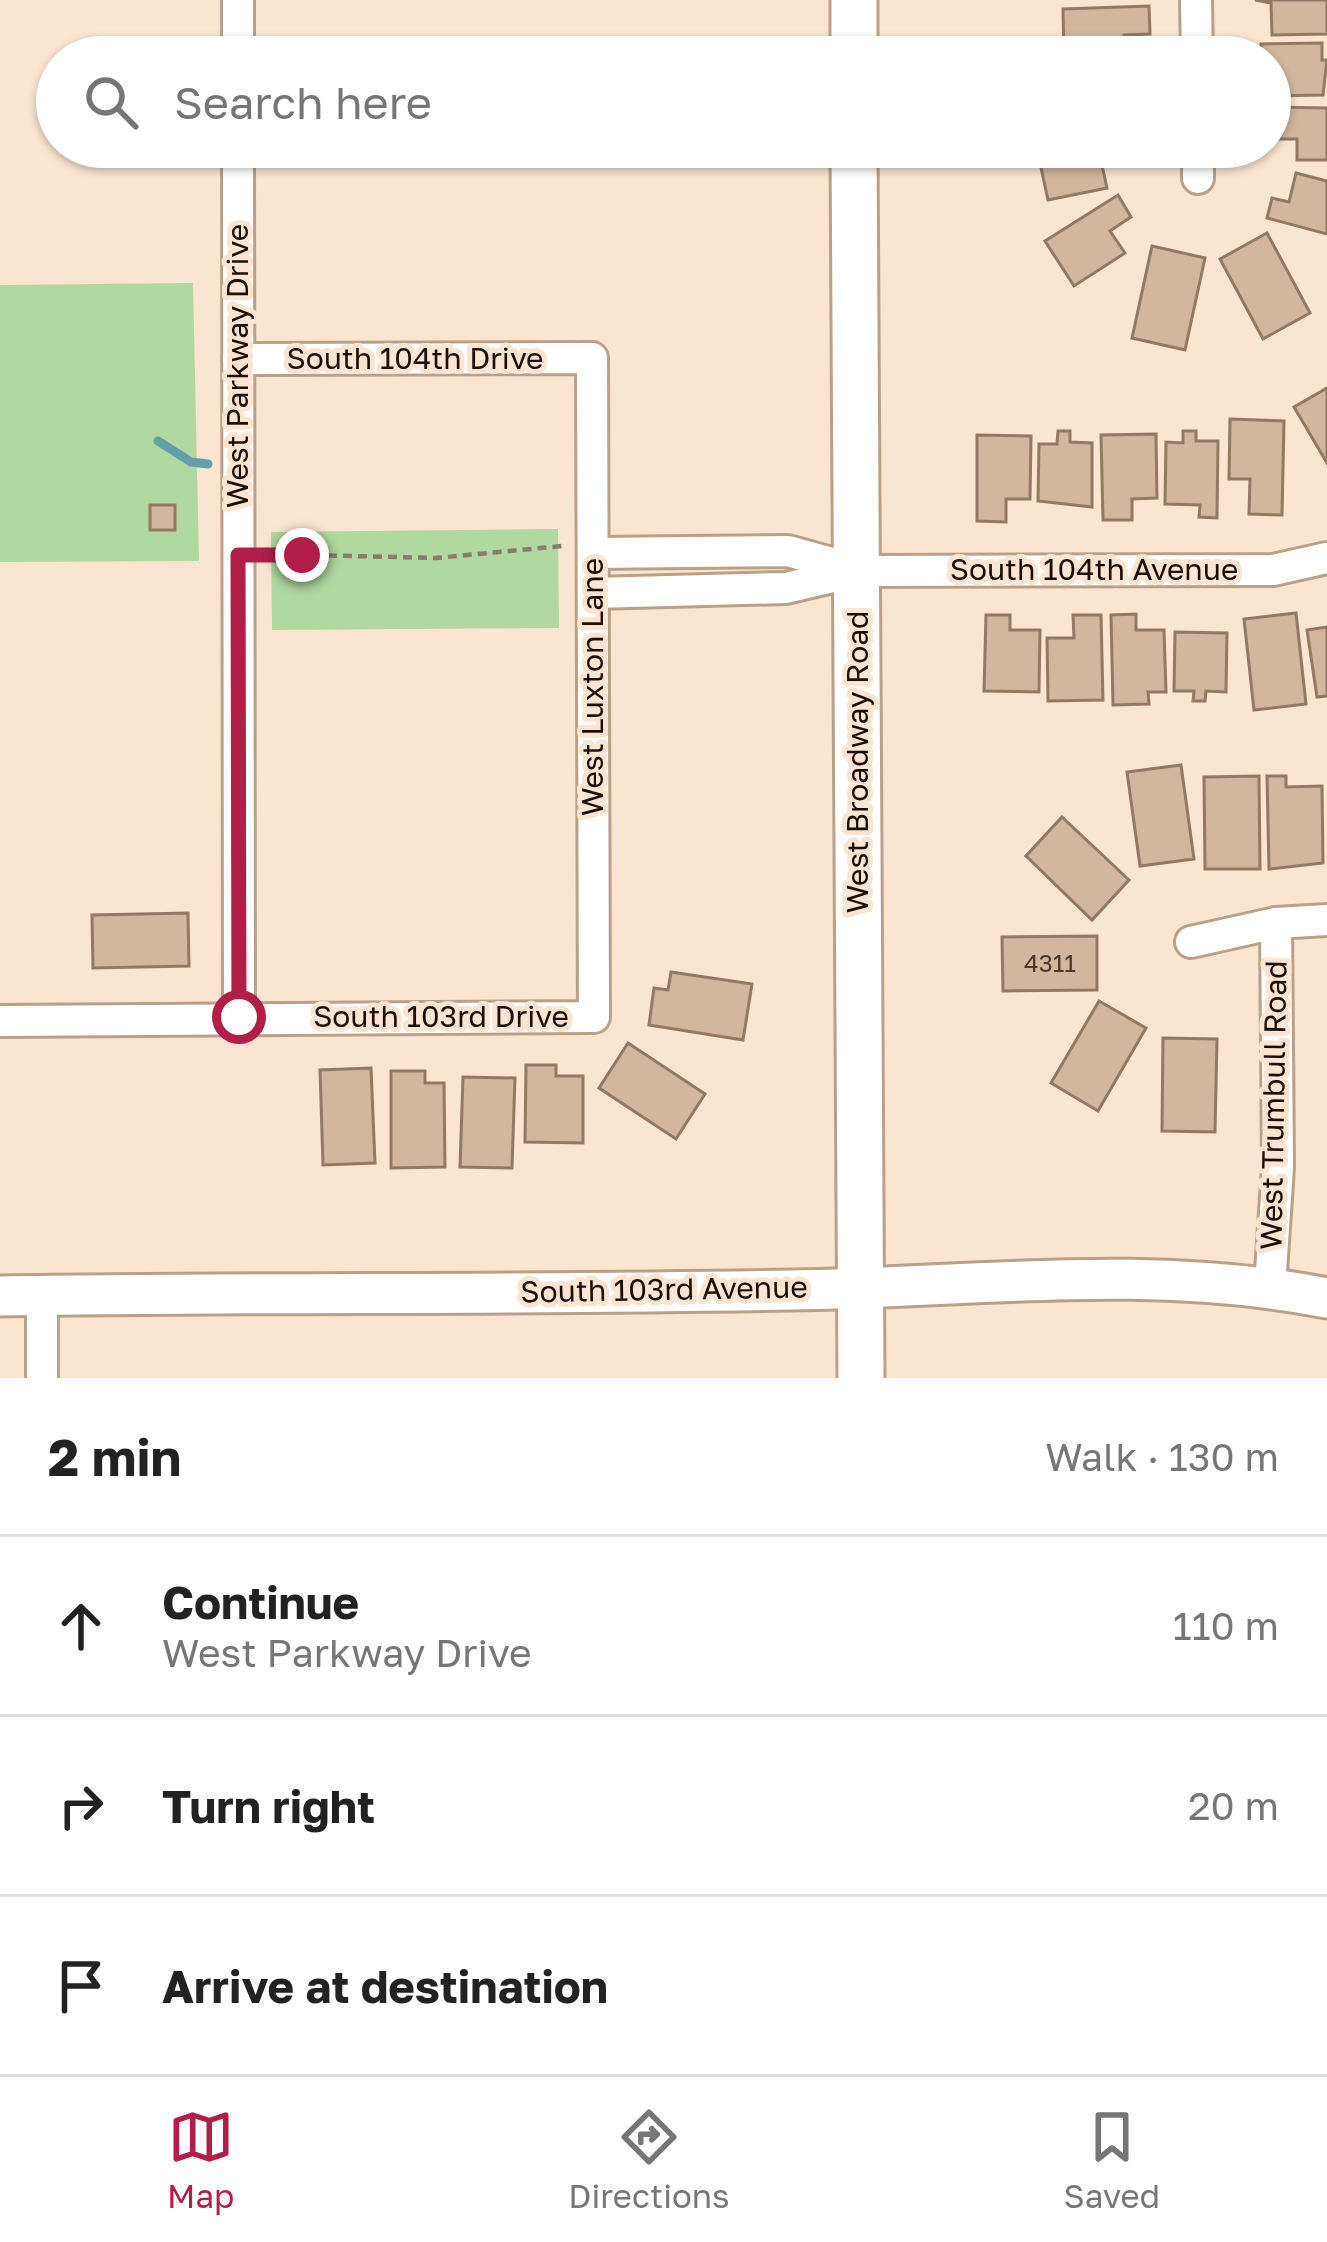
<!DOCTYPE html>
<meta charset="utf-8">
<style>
body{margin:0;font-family:"Golos Text",sans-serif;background:#f2f2f2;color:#222}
.stop{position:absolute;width:36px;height:36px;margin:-27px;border:9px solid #b11e48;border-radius:50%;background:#fff}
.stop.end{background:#b11e48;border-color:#fff;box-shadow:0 3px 12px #0008}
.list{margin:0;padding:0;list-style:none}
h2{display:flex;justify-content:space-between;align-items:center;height:156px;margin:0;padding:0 48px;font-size:51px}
h2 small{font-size:39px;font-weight:400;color:#767676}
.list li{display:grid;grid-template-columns:78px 1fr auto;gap:36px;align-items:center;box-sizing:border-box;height:180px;padding:0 48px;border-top:3px solid #e0e0e0}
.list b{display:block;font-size:45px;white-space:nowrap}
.list p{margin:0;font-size:39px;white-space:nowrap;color:#767676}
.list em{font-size:39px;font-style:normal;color:#767676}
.icon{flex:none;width:66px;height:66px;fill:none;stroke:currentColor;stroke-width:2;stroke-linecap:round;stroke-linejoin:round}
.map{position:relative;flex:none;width:1327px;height:1378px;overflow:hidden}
.search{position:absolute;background:#fff;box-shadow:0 3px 9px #0004;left:36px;right:36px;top:36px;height:132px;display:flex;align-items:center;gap:30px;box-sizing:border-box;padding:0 42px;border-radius:66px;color:#767676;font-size:45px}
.sheet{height:696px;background:#fff}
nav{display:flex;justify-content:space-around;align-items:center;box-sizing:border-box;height:168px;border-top:3px solid #e0e0e0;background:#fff;font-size:33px;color:#767676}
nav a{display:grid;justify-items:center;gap:6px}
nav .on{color:#b11e48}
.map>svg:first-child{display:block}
.green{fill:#b1d8a1}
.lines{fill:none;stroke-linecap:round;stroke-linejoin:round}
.stream{stroke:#649ea9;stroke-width:9}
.building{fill:#d2b69e;stroke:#937963;stroke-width:3}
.minor-casing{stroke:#bba088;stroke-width:36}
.tertiary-casing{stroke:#bba088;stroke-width:45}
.secondary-casing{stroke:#bba088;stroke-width:51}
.path{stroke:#8b7b6c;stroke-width:4.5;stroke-dasharray:9 6;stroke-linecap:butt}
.minor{stroke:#fff;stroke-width:30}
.tertiary{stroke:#fff;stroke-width:39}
.secondary{stroke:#fff;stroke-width:45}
.route{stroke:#b11e48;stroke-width:15}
.labels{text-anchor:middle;stroke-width:10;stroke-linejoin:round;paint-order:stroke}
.number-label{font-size:24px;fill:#47392d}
.street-label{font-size:30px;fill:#190f07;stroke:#fbe4d0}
</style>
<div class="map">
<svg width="1327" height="1378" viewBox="0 0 1327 1378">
<rect width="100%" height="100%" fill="#fbe4d0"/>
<g class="green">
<path d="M193,283L199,561L0,562V285Z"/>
<path d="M558,529L559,628L272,630L271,532Z"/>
</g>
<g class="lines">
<path class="stream" d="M158,441L191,462L208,464"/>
</g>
<g class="building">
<path d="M1255,0H1327V34L1272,35L1271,3Z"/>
<path d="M1149,6L1150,34L1124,35V57H1064L1063,9Z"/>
<path d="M1322,43V60H1327L1323,95L1270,96V57H1261V44Z"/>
<path d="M1273,107L1327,108V160H1297V139H1272Z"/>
<path d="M1098,147L1107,188L1048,200L1037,149Z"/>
<path d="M1296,173L1327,181V234L1267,218L1272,198L1289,202Z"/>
<path d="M1118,195L1131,217L1110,231L1125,253L1074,286L1045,241Z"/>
<path d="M1267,233L1310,313L1263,339L1220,259Z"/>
<path d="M1152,246L1205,258L1185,350L1132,338Z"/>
<path d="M1327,388V463L1294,407Z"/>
<path d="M1230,419L1284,421L1282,515L1249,514L1250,479H1229Z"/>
<path d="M1058,431H1070V442L1092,443V507L1038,501L1039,444H1057Z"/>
<path d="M1183,431H1196V441H1218L1217,518L1199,517L1200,505L1165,504L1166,442L1183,443Z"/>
<path d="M1156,434L1157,498L1132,499V520H1103L1101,435Z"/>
<path d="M977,435L1031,436L1030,499H1006V522L977,521Z"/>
<rect x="150" y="505" width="25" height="25"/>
<path d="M1296,613L1306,704L1254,710L1244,619Z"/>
<path d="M1136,614V630H1164L1166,692H1148L1149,704L1113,705L1111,615Z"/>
<path d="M986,615H1010V630H1040L1039,692L984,691Z"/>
<path d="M1073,615H1101L1103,700L1048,701L1047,638H1074Z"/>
<path d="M1327,627V696L1317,697L1307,630Z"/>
<path d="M1175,632L1227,633L1226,692L1206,691L1205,701H1193L1194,691H1174Z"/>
<path d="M1181,765L1194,859L1140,866L1127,772Z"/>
<path d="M1259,776L1260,869H1205L1204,777Z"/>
<path d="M1267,776H1286V787L1322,786L1323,863L1269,869Z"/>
<path d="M1062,817L1129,880L1092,920L1026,856Z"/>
<path d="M188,913L189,966L93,968L92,915Z"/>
<path d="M1097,936V990L1003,991L1002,937Z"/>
<path d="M671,972L752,984L743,1040L649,1025L654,988L668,990Z"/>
<path d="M1099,1001L1146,1028L1098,1111L1051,1083Z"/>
<path d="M1163,1038L1217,1039L1215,1132L1162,1131Z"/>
<path d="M628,1043L705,1094L676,1139L599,1088Z"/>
<path d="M526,1065H556V1076H583V1143L525,1142Z"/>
<path d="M371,1068L375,1163L323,1165L320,1070Z"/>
<path d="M391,1071H425V1083H444L445,1167L391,1168Z"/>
<path d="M463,1077L515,1078L512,1168L460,1167Z"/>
</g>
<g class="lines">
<defs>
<g id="minor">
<path d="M238,0V57"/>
<path d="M1196,0L1197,57"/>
<path d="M238,147L239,1017"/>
<path d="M1198,147V178"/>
<path d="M593,553L788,551L853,569"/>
<path d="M593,593L786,588L858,571L1273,570L1327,558"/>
<path d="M1191,942L1276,923L1327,920"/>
<path d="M0,1021L594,1017L592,358L238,359"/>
<path d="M1270,1287L1278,1167L1276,923"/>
<path d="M42,1378V1296"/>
</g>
<path id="tertiary" d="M0,1296C264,1292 528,1295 792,1290C972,1287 1148,1263 1327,1298"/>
<g id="secondary">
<path d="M854,0V57"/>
<path d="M854,147L861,1378"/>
</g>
</defs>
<use href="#minor" class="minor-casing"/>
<use href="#tertiary" class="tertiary-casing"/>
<use href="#secondary" class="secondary-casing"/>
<path class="path" d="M268,554L436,558L562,546"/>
<use href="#minor" class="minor"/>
<use href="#tertiary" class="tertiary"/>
<use href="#secondary" class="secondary"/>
</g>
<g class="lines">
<path class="route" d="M239,1017L238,555H302"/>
</g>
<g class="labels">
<g class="number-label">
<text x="1050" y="972">4311</text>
</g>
<g class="street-label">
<text x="415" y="369">South 104th Drive</text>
<text transform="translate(238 366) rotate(-90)" y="10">West Parkway Drive</text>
<text x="1094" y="580">South 104th Avenue</text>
<text transform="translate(593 687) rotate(-90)" y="10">West Luxton Lane</text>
<text transform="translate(858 762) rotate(-90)" y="10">West Broadway Road</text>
<text x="441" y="1027">South 103rd Drive</text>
<text transform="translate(1274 1105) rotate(-89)" y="10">West Trumbull Road</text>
<text transform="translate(664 1290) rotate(-1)" y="10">South 103rd Avenue</text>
</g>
</g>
</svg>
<div class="stop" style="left:239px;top:1017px"></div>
<div class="stop end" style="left:302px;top:555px"></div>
<div class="search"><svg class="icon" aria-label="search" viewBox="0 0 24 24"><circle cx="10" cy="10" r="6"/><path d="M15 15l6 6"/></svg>Search here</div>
</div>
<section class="sheet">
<h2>2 min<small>Walk · 130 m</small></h2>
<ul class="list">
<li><svg class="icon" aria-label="ahead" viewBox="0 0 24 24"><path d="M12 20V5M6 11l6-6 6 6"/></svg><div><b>Continue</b><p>West Parkway Drive</p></div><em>110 m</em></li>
<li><svg class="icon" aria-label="right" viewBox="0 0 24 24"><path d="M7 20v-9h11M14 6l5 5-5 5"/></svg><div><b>Turn right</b></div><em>20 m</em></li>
<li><svg class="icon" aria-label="arrive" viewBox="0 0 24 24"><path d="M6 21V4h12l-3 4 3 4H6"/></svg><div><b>Arrive at destination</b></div></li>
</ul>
</section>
<nav>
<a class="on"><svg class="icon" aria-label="map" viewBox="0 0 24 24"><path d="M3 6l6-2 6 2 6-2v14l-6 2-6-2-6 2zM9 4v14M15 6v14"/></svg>Map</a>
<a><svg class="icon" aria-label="directions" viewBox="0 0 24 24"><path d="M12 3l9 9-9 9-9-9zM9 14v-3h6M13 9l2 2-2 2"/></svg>Directions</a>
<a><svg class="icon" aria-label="saved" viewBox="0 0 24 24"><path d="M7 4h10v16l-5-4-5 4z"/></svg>Saved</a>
</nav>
